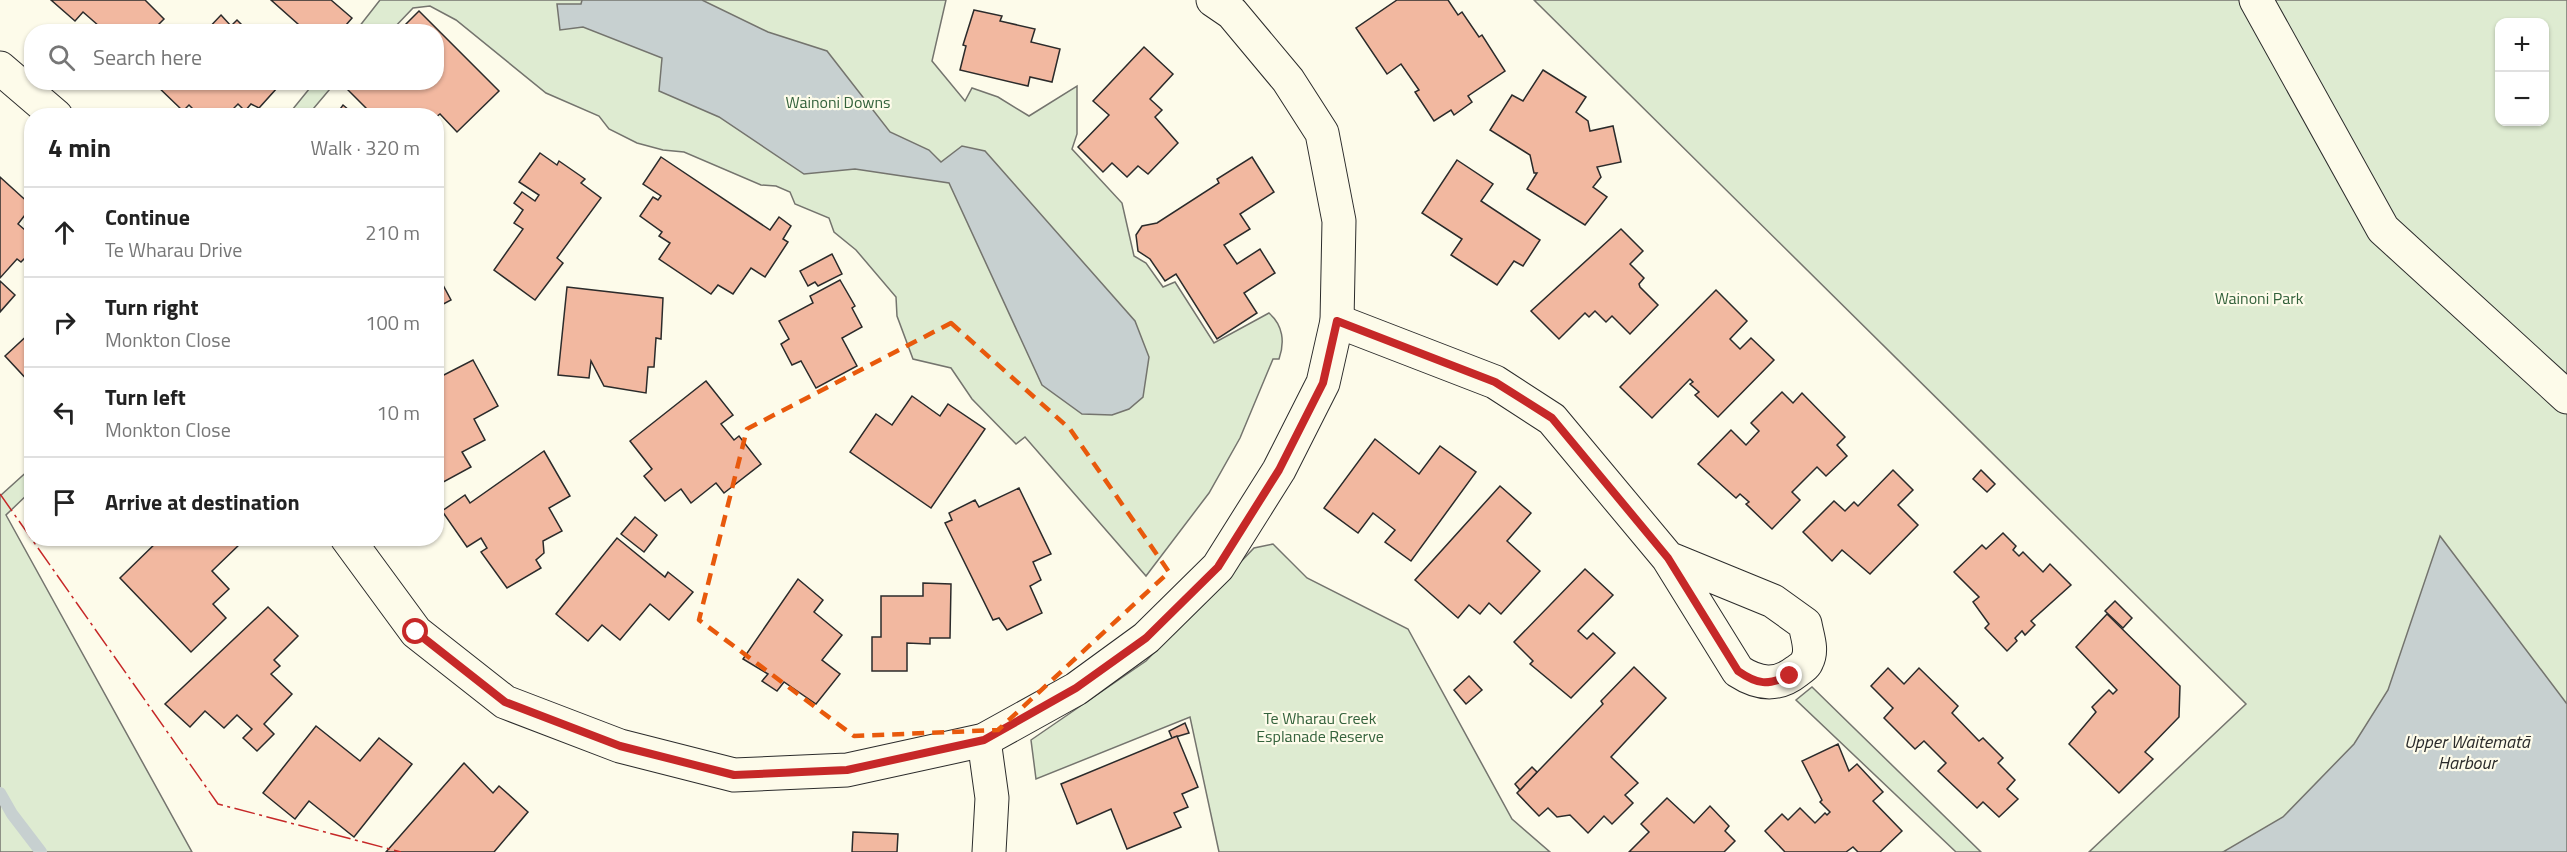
<!DOCTYPE html>
<meta charset="utf-8">
<style>
body{margin:0;font-family:"Titillium Web",sans-serif;background:#f2f2f2;color:#222}
.controls{position:absolute;right:18px;top:18px;display:grid;overflow:hidden;border-radius:12px;box-shadow:0 2px 4px #0004}
.controls button{width:54px;height:54px;display:grid;place-items:center;padding:0;border:0;border-bottom:2px solid #e0e0e0;background:#fff;color:#222;font:30px sans-serif}
.stop{position:absolute;width:18px;height:18px;margin:-14px;border:4px solid #c62828;border-radius:50%;background:#fff}
.stop.end{background:#c62828;border-color:#fff;box-shadow:0 2px 6px #0008}
.list{margin:0;padding:0;list-style:none}
h2{display:flex;justify-content:space-between;align-items:center;height:78px;margin:0;padding:0 24px;font-size:26px}
h2 small{font-size:20px;font-weight:400;color:#767676}
.list li{display:grid;grid-template-columns:39px 1fr auto;gap:18px;align-items:center;box-sizing:border-box;height:90px;padding:0 24px;border-top:2px solid #e0e0e0}
.list b{display:block;font-size:22px;white-space:nowrap}
.list p{margin:0;font-size:20px;white-space:nowrap;color:#767676}
.list em{font-size:20px;font-style:normal;color:#767676}
.icon{flex:none;width:33px;height:33px;fill:none;stroke:currentColor;stroke-width:2;stroke-linecap:round;stroke-linejoin:round}
.map{position:relative;flex:none;width:2567px;height:852px;overflow:hidden}
.search{position:absolute;background:#fff;box-shadow:0 2px 4px #0004;left:24px;top:24px;width:420px;height:66px;display:flex;align-items:center;gap:15px;box-sizing:border-box;padding:0 21px;border-radius:24px;color:#767676;font-size:22px}
.panel{position:absolute;background:#fff;box-shadow:0 2px 4px #0004;left:24px;top:108px;width:420px;height:438px;border-radius:24px}
.map>svg:first-child{display:block}
.green{fill:#deebd1;stroke:#74746e;stroke-width:1.5;fill-rule:evenodd}
.water{fill:#c7d0d0;stroke:#74746e;stroke-width:1.5}
.lines{fill:none;stroke-linecap:round;stroke-linejoin:round}
.stream{stroke:#c7d0d0;stroke-width:12}
.building{fill:#f2b8a0;stroke:#2b2b2b;stroke-width:1.5}
.minor-casing{stroke:#2b2b2b;stroke-width:35}
.minor{stroke:#fdfbea;stroke-width:33}
.power{stroke:#c62828;stroke-width:1.5;stroke-dasharray:21 4.5 3 4.5;stroke-linecap:butt}
.route{stroke:#c62828;stroke-width:8}
.marked{fill:none;stroke:#e8590c;stroke-width:4.5;stroke-dasharray:12 8;stroke-linejoin:round}
.labels{text-anchor:middle;stroke-width:4.5;stroke-linejoin:round;paint-order:stroke}
.park-label{font-size:16px;fill:#34623c;stroke:#fdfbea}
.water-label{font-size:18px;font-style:italic;fill:#2b2b2b;stroke:#fdfbea}
</style>
<div class="map">
<svg width="2567" height="852" viewBox="0 0 2567 852">
<rect width="100%" height="100%" fill="#fdfbea"/>
<g class="green">
<path d="M380,0H946L932,61L965,101L972,88L998,97L1029,116L1077,86V134L1072,149L1122,203L1134,256L1146,263L1163,287L1175,282L1214,343L1269,313C1283,325 1285,342 1279,359H1273L1240,438L1209,493L1146,576L1025,437L1016,444L972,399L951,368L913,359L897,316L896,297L856,250L834,232L829,218L795,204L790,192L776,186L761,185L684,152L663,150L637,143L609,129L599,116L546,93L456,20L430,6L413,8L391,31L355,32Z"/>
<path d="M1534,0H2567V852H2089L2246,704ZM2500,22H2544V122H2500Z"/>
<path d="M314,83H335L308,115H288Z"/>
<path d="M31,468V491L6,515L192,852H0V496Z"/>
<path d="M1273,544L1307,578L1408,629L1512,819L1550,852H1219L1190,717L1036,779L1031,740L1146,661L1254,548Z"/>
<path d="M1812,687L1981,852H1956L1796,700Z"/>
</g>
<g class="water">
<path d="M582,0H702L768,32L827,51L890,132L929,150L941,162L962,146L985,151L1135,321L1149,357L1143,397L1129,409L1112,415L1082,414L1042,385L949,183L855,169L804,174L719,117L659,91L662,58L583,27L560,30L557,4H581Z"/>
<path d="M2440,536L2567,704V852H2223L2283,817L2354,744L2388,690Z"/>
</g>
<g class="lines">
<path class="stream" d="M0,793L12,814L41,852"/>
</g>
<g class="building">
<path d="M51,0H145L164,19L151,32H94L99,26L83,12L75,21Z"/>
<path d="M271,0H331L352,18L340,32H307Z"/>
<path d="M1397,0H1448L1458,15L1462,12L1479,37L1482,35L1505,71L1468,96L1472,102L1454,115L1451,110L1434,121L1415,92L1419,90L1401,64L1387,74L1356,28Z"/>
<path d="M974,10L1002,16L1000,21L1035,29L1031,42L1060,49L1052,82L1030,77L1028,86L960,70L966,46L963,45Z"/>
<path d="M419,11L499,91L457,132L440,114L436,117L374,116L344,86L347,82H436V32H398Z"/>
<path d="M221,15L231,26L237,20L249,32H205Z"/>
<path d="M1144,47L1173,74L1150,99L1162,110L1155,117L1178,143L1148,174L1138,166L1127,177L1112,163L1103,172L1078,147L1109,115L1093,101Z"/>
<path d="M1543,70L1586,97L1576,112L1588,121L1590,131L1613,126L1621,162L1597,167L1601,177L1593,187L1607,197L1585,225L1527,189L1537,173H1534L1530,155L1490,130L1512,95L1523,101Z"/>
<path d="M270,82L277,88L259,108L251,104L245,111L238,104L230,112L233,116H200L189,105L183,111L154,83Z"/>
<path d="M343,105L356,116H335Z"/>
<path d="M540,153L557,165L559,161L585,179L581,183L601,198L557,258L563,263L535,300L494,270L523,229L514,223L523,210L514,203L522,192L535,201L539,195L519,182Z"/>
<path d="M661,157L770,230L779,217L791,226L783,239L788,242L765,277L751,268L733,294L718,285L711,294L659,259L670,243L659,236L662,232L640,216L653,197L658,200L661,196L643,184Z"/>
<path d="M1252,157L1274,192L1240,214L1250,229L1224,245L1237,264L1260,249L1275,273L1244,293L1257,313L1217,339L1176,274L1165,281L1150,259L1138,251L1136,235L1142,226L1157,223L1219,183L1217,179Z"/>
<path d="M1457,160L1493,184L1481,201L1540,240L1523,266L1514,261L1497,285L1451,255L1462,239L1422,213Z"/>
<path d="M0,177L32,206L18,224L32,236V251L21,262L17,259L0,278Z"/>
<path d="M1621,229L1643,251L1630,264L1644,278L1639,284L1640,287L1658,305L1630,334L1612,316L1606,322L1595,311L1589,317L1585,313L1559,339L1531,311Z"/>
<path d="M832,254L842,274L818,286L815,282L808,286L800,271Z"/>
<path d="M436,272L451,300L436,308Z"/>
<path d="M840,280L855,306L852,308L862,327L842,338L857,366L816,388L801,361L792,365L781,344L789,339L779,321L813,303L810,296Z"/>
<path d="M0,281L15,295L0,312Z"/>
<path d="M567,287L663,298L661,339L656,338L654,367H648L646,393L604,386L591,361L589,378L558,375Z"/>
<path d="M1716,290L1747,321L1730,339L1740,349L1751,338L1774,360L1718,417L1695,395L1699,392L1690,384L1693,382L1690,379L1652,418L1620,387Z"/>
<path d="M32,331V385L5,356Z"/>
<path d="M473,360L498,406L474,419L485,440L462,452L471,467L436,486V379Z"/>
<path d="M706,381L733,415L721,424L734,440L739,436L761,464L724,493L716,483L691,503L681,489L665,501L644,476L652,469L630,441Z"/>
<path d="M1782,392L1793,403L1802,393L1845,437L1837,445L1847,456L1826,476L1817,467L1792,492L1800,500L1772,529L1746,504L1749,502L1740,494L1736,498L1698,464L1731,430L1746,445L1759,431L1751,423Z"/>
<path d="M912,396L940,416L948,404L985,429L931,508L850,452L876,414L892,425Z"/>
<path d="M1375,439L1419,474L1440,446L1476,472L1411,561L1385,542L1395,530L1373,513L1358,533L1324,508Z"/>
<path d="M544,451L570,496L549,508L562,531L543,541L544,553L536,560L541,568L507,588L481,552L487,548L481,538L467,547L442,511L465,495L470,503Z"/>
<path d="M1893,470L1913,490L1898,505L1918,525L1870,574L1842,550L1832,561L1803,532L1834,501L1845,511L1854,502L1858,506Z"/>
<path d="M1981,470L1995,484L1987,492L1973,479Z"/>
<path d="M1500,486L1531,513L1507,541L1540,571L1501,614L1489,603L1480,614L1469,605L1458,618L1415,580Z"/>
<path d="M1019,488L1051,554L1033,562L1041,580L1030,586L1042,613L1007,630L999,618L993,620L945,523L952,520L949,513L975,500L979,507Z"/>
<path d="M635,517L657,535L644,552L621,534Z"/>
<path d="M2003,533L2016,546L2013,550L2019,556L2023,552L2043,572L2050,564L2071,585L2031,621L2035,625L2025,635L2022,631L2015,638L2017,641L2007,651L1985,628L1989,624L1973,602L1979,597L1954,572L1982,545L1986,549Z"/>
<path d="M161,538H235L240,544L212,571L229,589L213,604L226,618L191,652L120,578Z"/>
<path d="M617,538L665,577L668,572L693,592L669,620L650,604L620,640L602,625L588,641L556,614Z"/>
<path d="M1585,569L1613,595L1578,631L1587,639L1593,633L1615,653L1571,698L1530,664L1533,661L1514,642Z"/>
<path d="M798,579L823,600L814,612L842,635L822,660L840,674L816,704L784,682L777,691L762,681L768,674L743,659Z"/>
<path d="M923,583L951,584L950,638H930V644L907,643V671H872V637H881V596H923Z"/>
<path d="M2115,601L2132,618L2123,628L2105,611Z"/>
<path d="M268,607L298,636L274,660L280,666L271,674L292,694L264,724L274,734L257,751L243,738L252,729L237,715L224,728L205,711L190,727L165,704Z"/>
<path d="M2107,614L2180,686L2179,717L2145,752L2153,759L2119,793L2069,744L2096,712L2092,707L2109,690L2113,694L2117,690L2076,647Z"/>
<path d="M1634,667L1666,698L1611,757L1638,783L1625,795L1633,803L1612,824L1604,816L1588,833L1570,815L1557,817L1548,808L1539,816L1517,793L1603,704L1601,701Z"/>
<path d="M1888,668L1904,684L1919,668L1958,706L1952,713L1979,741L1983,738L2003,758L1998,763L2015,780L2007,789L2018,799L1999,817L1983,802L1977,808L1938,771L1946,763L1924,741L1915,749L1884,718L1893,708L1871,686Z"/>
<path d="M1469,676L1482,690L1466,704L1454,690Z"/>
<path d="M1185,723L1189,733L1172,738L1169,731Z"/>
<path d="M316,726L360,761L379,738L412,764L354,837L309,801L295,819L263,793Z"/>
<path d="M1177,736L1198,787L1182,794L1188,807L1174,813L1181,827L1127,849L1111,809L1077,824L1061,784Z"/>
<path d="M1838,744L1849,771L1857,764L1883,792L1873,801L1902,831L1880,852H1858L1853,847L1846,852H1785L1765,831L1782,814L1788,820L1800,808L1815,823L1825,813L1827,815L1830,812L1820,802L1822,800L1802,761Z"/>
<path d="M464,763L493,793L499,786L528,812L494,852H386Z"/>
<path d="M1532,767L1537,772L1520,790L1515,784Z"/>
<path d="M1667,798L1694,823L1710,806L1729,826L1725,831L1735,841L1724,852H1629L1649,832L1641,824Z"/>
<path d="M853,832L898,834L897,852H852Z"/>
</g>
<g class="lines">
<defs>
<g id="minor">
<path d="M2256,0L2383,229L2567,397"/>
<path d="M0,68L56,116"/>
<path d="M1337,321L1495,382L1552,419L1668,558L1738,671C1758,684 1777,687 1797,671C1801,668 1806,665 1807,661C1813,650 1807,636 1805,624L1773,601L1668,558"/>
<path d="M347,538L416,632L505,702L620,746L734,775L847,770L984,740L1076,689L1146,638L1218,567L1279,470L1323,383L1337,321L1339,221L1322,133L1288,80L1232,13L1213,0"/>
<path d="M984,740L992,798L989,852"/>
</g>
</defs>
<use href="#minor" class="minor-casing"/>
<use href="#minor" class="minor"/>
<path class="power" d="M0,494L218,804L401,852"/>
</g>
<g class="lines">
<path class="route" d="M416,632L505,702L620,746L734,775L847,770L984,740L1076,688L1146,638L1218,567L1279,470L1323,383L1337,321L1495,382L1552,418L1668,558L1738,671C1758,685 1767,685 1790,676"/>
</g>
<path class="marked" d="M951,323L1070,429L1169,572L998,730L854,736L699,620L747,429Z"/>
<g class="labels">
<g class="park-label">
<text x="838" y="108">Wainoni Downs</text>
<text x="2259" y="304">Wainoni Park</text>
<text x="1320" y="724">Te Wharau Creek<tspan x="1320" dy="18">Esplanade Reserve</tspan></text>
</g>
<g class="water-label">
<text x="2467" y="748">Upper Waitematā<tspan x="2467" dy="21">Harbour</tspan></text>
</g>
</g>
</svg>
<div class="controls">
<button>+</button>
<button>−</button>
</div>
<div class="stop" style="left:416px;top:632px"></div>
<div class="stop end" style="left:1790px;top:676px"></div>
<div class="search"><svg class="icon" aria-label="search" viewBox="0 0 24 24"><circle cx="10" cy="10" r="6"/><path d="M15 15l6 6"/></svg>Search here</div>
<section class="panel">
<h2>4 min<small>Walk · 320 m</small></h2>
<ul class="list">
<li><svg class="icon" aria-label="ahead" viewBox="0 0 24 24"><path d="M12 20V5M6 11l6-6 6 6"/></svg><div><b>Continue</b><p>Te Wharau Drive</p></div><em>210 m</em></li>
<li><svg class="icon" aria-label="right" viewBox="0 0 24 24"><path d="M7 20v-9h11M14 6l5 5-5 5"/></svg><div><b>Turn right</b><p>Monkton Close</p></div><em>100 m</em></li>
<li><svg class="icon" aria-label="left" viewBox="0 0 24 24"><path d="M17 20v-9H6M10 6l-5 5 5 5"/></svg><div><b>Turn left</b><p>Monkton Close</p></div><em>10 m</em></li>
<li><svg class="icon" aria-label="arrive" viewBox="0 0 24 24"><path d="M6 21V4h12l-3 4 3 4H6"/></svg><div><b>Arrive at destination</b></div></li>
</ul>
</section>
</div>
